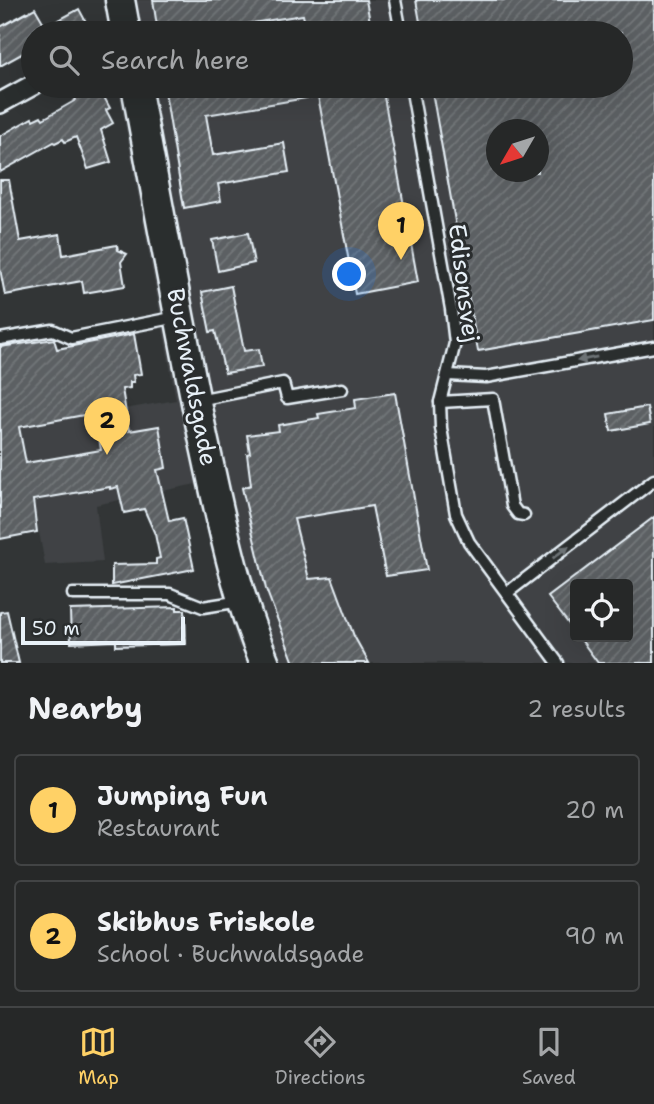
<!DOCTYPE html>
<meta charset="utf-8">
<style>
body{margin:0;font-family:"Shantell Sans",sans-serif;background:#323434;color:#f1f3f6}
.controls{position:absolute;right:21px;bottom:21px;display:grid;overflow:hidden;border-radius:7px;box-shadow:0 7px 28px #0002}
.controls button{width:63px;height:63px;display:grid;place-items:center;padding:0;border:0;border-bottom:2px solid #424445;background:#262828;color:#f1f3f6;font:35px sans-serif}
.compass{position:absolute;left:486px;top:119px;width:63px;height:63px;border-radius:50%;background:#262828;box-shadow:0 7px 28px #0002;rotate:231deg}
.scale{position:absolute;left:21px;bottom:18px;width:164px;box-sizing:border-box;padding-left:7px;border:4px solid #e8f1f8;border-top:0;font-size:19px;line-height:24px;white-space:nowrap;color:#e8f1f8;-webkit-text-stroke:5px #2a2d2e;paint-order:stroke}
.you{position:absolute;left:350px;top:275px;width:24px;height:24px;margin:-18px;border:5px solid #fff;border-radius:50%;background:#1a73e8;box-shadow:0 0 0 10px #1a73e833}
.badge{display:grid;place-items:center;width:46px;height:46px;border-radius:50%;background:#ffd166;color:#111;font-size:23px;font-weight:700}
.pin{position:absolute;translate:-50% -58px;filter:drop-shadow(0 2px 4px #0008)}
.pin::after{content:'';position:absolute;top:37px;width:24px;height:21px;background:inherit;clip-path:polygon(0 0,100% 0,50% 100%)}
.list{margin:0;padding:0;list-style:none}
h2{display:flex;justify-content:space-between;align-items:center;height:91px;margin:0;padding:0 28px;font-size:30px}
h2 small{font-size:23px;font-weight:400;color:#a4a6a8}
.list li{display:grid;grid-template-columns:46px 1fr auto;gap:21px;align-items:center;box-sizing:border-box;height:112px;margin:0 14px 14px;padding:0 14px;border:2px solid #424445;border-radius:7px}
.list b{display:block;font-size:26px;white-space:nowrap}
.list p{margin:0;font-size:23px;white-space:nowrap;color:#a4a6a8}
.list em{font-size:23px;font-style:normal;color:#a4a6a8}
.icon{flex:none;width:38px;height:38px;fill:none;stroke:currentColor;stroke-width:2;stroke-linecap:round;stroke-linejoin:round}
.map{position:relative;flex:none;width:654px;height:663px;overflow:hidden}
.search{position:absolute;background:#262828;box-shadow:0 7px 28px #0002;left:21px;right:21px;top:21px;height:77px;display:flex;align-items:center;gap:18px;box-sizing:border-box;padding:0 24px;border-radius:38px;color:#a4a6a8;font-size:26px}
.sheet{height:343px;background:#262828}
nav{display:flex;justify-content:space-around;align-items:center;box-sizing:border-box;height:98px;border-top:2px solid #424445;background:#262828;font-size:19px;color:#a4a6a8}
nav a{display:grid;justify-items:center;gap:4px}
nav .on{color:#ffd166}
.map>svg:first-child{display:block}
.built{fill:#3f4244;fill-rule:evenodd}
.building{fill:url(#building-hatch);stroke:#e8f1f8;stroke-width:2;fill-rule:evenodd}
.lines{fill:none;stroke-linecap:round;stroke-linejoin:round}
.lane-casing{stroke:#e8f1f8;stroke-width:15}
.street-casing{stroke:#e8f1f8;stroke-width:24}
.secondary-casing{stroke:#e8f1f8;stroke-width:33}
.lane{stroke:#2a2d2e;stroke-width:10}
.street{stroke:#2a2d2e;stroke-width:19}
.secondary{stroke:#2a2d2e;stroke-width:28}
.oneway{fill:#6c7275}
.labels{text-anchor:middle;stroke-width:6;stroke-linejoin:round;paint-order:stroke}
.street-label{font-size:24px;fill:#e8f1f8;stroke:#2a2d2e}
</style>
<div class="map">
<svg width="654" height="663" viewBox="0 0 654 663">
<defs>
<pattern id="building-hatch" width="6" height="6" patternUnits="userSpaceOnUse" patternTransform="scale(1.75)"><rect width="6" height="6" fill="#5c6063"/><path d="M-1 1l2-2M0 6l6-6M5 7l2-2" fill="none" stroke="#73777a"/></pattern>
</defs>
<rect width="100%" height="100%" fill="#323536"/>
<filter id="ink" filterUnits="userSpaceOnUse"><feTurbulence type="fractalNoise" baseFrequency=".0143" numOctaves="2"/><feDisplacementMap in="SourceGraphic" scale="14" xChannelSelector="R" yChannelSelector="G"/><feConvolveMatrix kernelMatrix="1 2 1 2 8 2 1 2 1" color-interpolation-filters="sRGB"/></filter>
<g filter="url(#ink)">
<path class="built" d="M102,0H654V663H249L237,643L196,484L96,505L103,562L45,565L20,427L176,400L118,86H621V33H109ZM496,130H538V172H496ZM575,584H628V637H575Z"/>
<g class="building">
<path d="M153,0H366L372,33H307L303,15L190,33H158Z"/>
<path d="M416,0H654V320L478,351L431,86H621V33H422ZM496,130H538V172H496Z"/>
<path d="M35,8L46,27L79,9L92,33H33V45L28,48L29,50L0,66V27Z"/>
<path d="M68,86H98L110,108L106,110L113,123L101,130L111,162L88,169L76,137L65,142L63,139L55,143L54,142L0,172V136L32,118L33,120L41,116L43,119L76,100Z"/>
<path d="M164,86H382L418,282L355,294L318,96L206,115L213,155L284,143L289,172L218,184L221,201L184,208Z"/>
<path d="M0,180H9L20,241L60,234L63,255L117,245L118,250L127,254L121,262L125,286L84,293L82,281L5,295L0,269Z"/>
<path d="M248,233L254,263L218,271L212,240Z"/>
<path d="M231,286L244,351L259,349L262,367L225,373L215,331L210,332L202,292Z"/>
<path d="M134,334L141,374L133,375L134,382H130V388L122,389L129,431L159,426L166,468L157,470L169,521L183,518L194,569L112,585V565L156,564V559L160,558L155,534L144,509L124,513L118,487L110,489V487L33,500L37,532L0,539V347L54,339L57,349ZM95,413L101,450L26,463L19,427Z"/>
<path d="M395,393L427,570L386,576L372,506L294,519L309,579L332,577L354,636L369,663H294L266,589L242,488L251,485L247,454L250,453L247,435L279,431L278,425L319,418L318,414L356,408L355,399Z"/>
<path d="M647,407L650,424L611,431L608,414Z"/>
<path d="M654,517V663H598L579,637H628V584H575V632L548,597Z"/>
<path d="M177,607V610H185L186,644L116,646V641L71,643L70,610Z"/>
<path d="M7,611L19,663H0V612Z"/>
</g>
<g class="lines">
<defs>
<g id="lane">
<path d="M395,0L401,33"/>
<path d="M411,86L451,309L455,343L440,402L441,428L456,514L469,542L558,663"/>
<path d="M0,339L53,330L71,338L177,317"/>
<path d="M448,375L486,377L654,347"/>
<path d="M198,400L283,383L287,398L342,389"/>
<path d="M440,402L493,399L512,506L518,514L524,515"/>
<path d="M507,593L654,480"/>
<path d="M73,594H170L203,607L241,601"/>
</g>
<path id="street" d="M0,103L33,85"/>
<g id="secondary">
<path d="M120,0L126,33"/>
<path d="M136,86C158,203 179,320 203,437C220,514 234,590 265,663"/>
</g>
</defs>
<use href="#lane" class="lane-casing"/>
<use href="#street" class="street-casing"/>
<use href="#secondary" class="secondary-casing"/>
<use href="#lane" class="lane"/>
<use href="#street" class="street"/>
<use href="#secondary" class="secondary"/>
</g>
<defs><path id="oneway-solid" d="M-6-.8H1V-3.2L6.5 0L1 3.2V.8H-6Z" transform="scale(1.75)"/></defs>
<g class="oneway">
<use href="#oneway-solid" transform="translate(587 359) rotate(169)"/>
<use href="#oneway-solid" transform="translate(561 552) rotate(-37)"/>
</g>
</g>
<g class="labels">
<g class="street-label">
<text transform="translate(464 283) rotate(83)" y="8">Edisonsvej</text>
<text transform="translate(192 377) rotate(79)" y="8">Buchwaldsgade</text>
</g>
</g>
</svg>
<div class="controls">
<button><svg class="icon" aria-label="locate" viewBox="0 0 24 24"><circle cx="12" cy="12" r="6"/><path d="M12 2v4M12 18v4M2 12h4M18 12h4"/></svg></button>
</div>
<svg class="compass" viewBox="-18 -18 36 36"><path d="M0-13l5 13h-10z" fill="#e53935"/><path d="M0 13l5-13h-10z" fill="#a4a6a8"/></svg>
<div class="scale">50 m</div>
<div class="you"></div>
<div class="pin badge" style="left:401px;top:260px">1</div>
<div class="pin badge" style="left:107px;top:455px">2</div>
<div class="search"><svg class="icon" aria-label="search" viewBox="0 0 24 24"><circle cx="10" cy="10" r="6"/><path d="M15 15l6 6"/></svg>Search here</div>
</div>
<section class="sheet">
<h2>Nearby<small>2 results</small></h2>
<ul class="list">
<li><span class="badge">1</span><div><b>Jumping Fun</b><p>Restaurant</p></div><em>20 m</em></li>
<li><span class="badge">2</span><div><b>Skibhus Friskole</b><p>School · Buchwaldsgade</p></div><em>90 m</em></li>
</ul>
</section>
<nav>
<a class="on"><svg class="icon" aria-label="map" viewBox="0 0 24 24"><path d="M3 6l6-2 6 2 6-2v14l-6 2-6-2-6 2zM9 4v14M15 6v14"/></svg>Map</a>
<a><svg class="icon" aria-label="directions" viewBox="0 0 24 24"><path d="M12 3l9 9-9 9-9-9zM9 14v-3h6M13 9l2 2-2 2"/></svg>Directions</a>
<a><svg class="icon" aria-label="saved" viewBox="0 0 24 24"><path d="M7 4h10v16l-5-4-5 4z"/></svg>Saved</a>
</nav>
